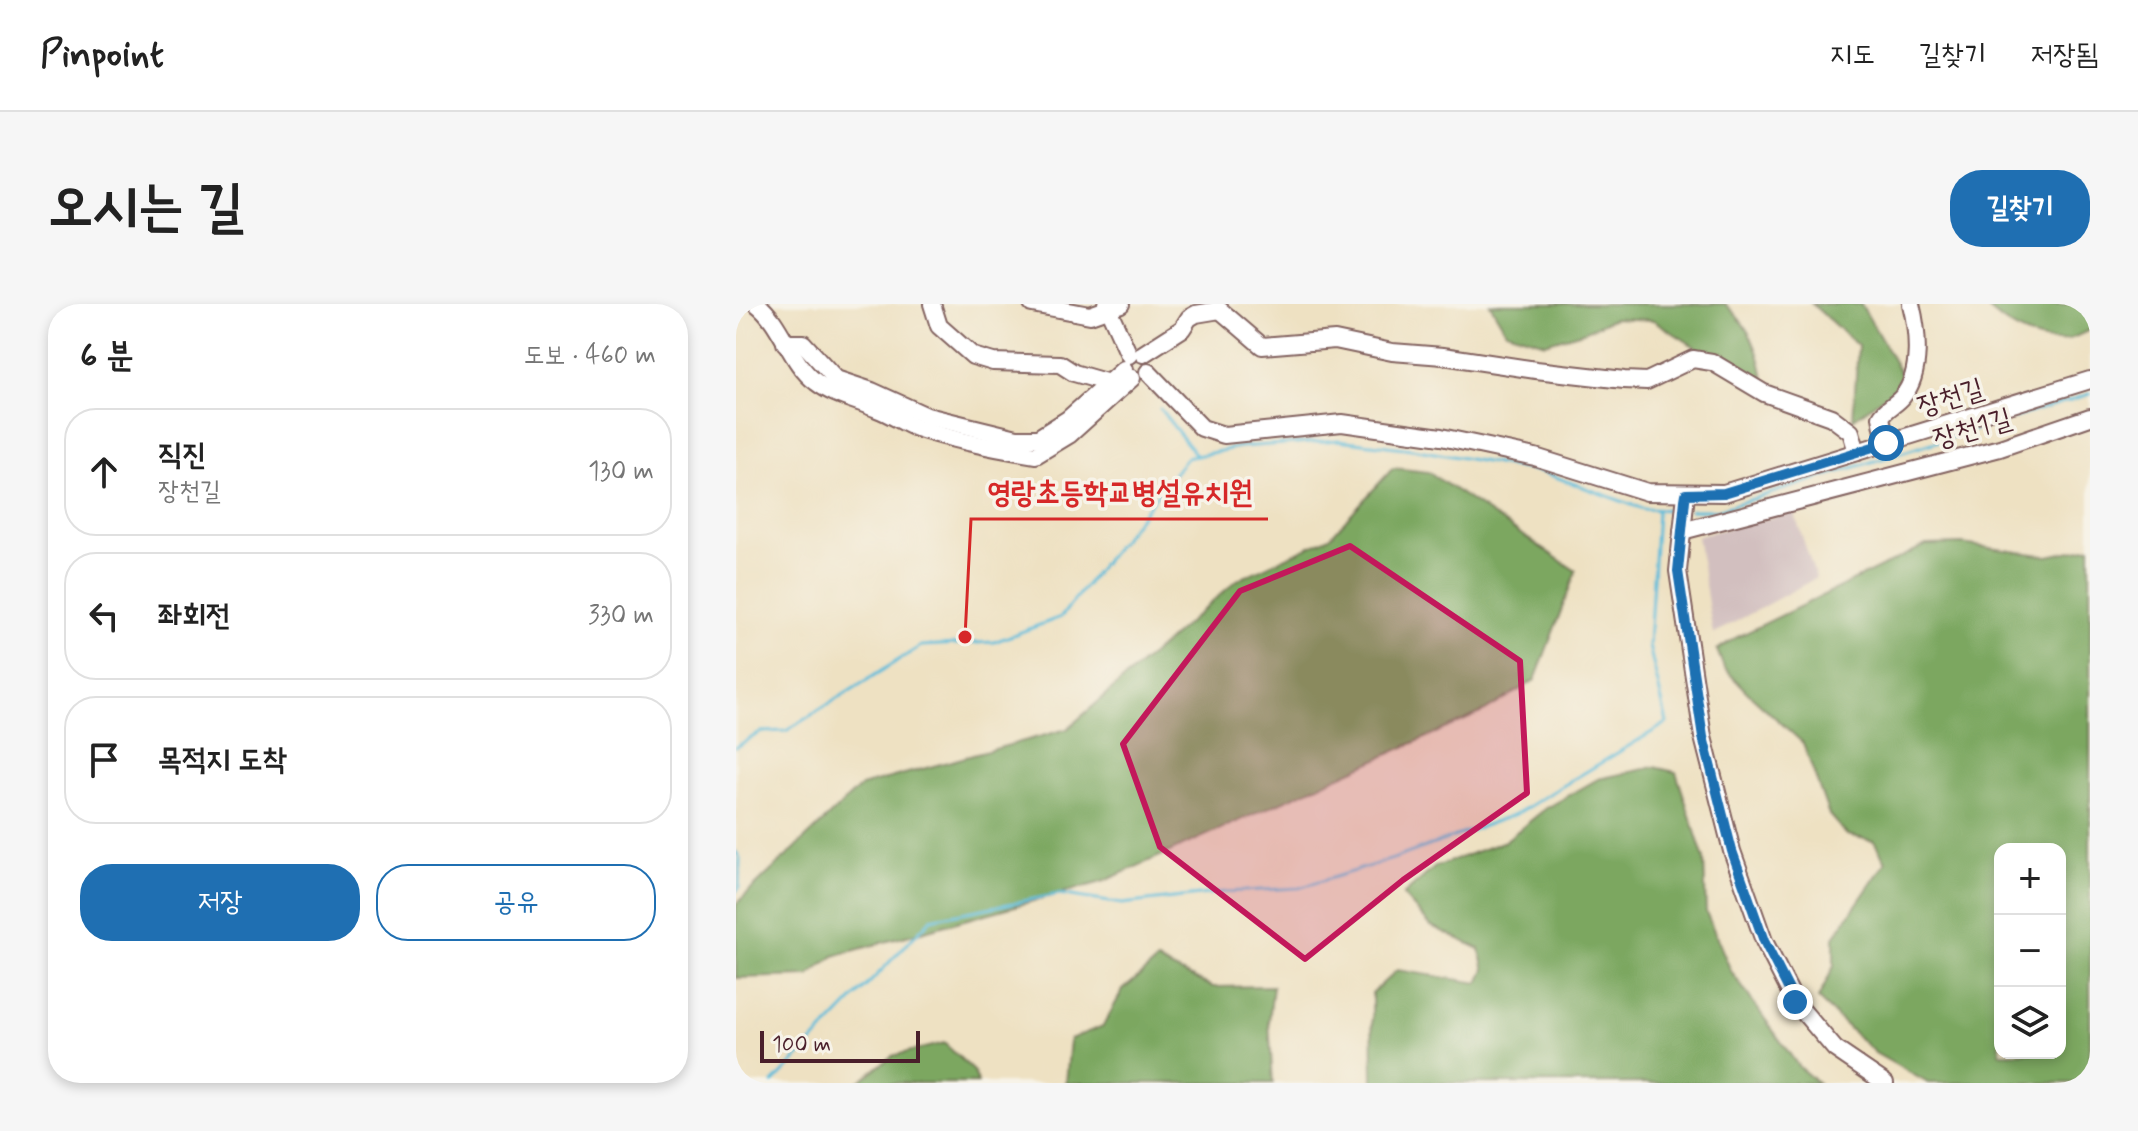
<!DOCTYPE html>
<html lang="ko">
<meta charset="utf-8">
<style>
body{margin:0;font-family:Mynerve,"Poor Story",sans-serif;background:#f6f6f6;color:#222}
.controls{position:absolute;right:24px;bottom:24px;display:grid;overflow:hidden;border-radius:16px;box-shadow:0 4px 12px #0003}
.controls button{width:72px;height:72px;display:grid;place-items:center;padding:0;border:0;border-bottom:2px solid #e0e0e0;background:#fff;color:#222;font:40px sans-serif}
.scale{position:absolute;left:24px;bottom:20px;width:160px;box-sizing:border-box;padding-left:8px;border:4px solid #4a1f2b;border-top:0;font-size:22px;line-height:28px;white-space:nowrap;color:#4a1f2b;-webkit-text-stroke:6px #f7f3e8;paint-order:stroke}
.stop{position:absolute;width:24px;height:24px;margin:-18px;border:6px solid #1f6fb2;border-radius:50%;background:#fff}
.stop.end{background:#1f6fb2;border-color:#fff;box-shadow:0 2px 8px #0008}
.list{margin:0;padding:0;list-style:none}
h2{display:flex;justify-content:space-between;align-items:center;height:104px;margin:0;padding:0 32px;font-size:34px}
h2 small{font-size:26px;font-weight:400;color:#767676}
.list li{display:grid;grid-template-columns:52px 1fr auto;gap:24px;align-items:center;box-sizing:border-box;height:128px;margin:0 16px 16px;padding:0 16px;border:2px solid #e0e0e0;border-radius:32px}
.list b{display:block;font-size:30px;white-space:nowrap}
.list p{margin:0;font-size:26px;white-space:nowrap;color:#767676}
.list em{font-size:26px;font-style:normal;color:#767676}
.actions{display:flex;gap:16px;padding:24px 32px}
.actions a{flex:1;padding:18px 0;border:2px solid #1f6fb2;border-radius:32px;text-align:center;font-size:28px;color:#1f6fb2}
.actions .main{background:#1f6fb2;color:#fff}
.icon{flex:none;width:44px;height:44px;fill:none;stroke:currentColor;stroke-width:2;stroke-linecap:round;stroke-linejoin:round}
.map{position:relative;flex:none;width:1354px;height:779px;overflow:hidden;border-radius:32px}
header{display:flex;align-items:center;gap:48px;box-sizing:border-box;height:112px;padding:0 40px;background:#fff;border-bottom:2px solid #e0e0e0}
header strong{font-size:38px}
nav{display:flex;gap:44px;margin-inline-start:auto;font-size:28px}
.intro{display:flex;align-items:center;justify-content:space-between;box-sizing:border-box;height:192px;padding:0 48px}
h1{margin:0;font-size:56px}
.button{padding:20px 36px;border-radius:32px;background:#1f6fb2;color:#fff;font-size:28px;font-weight:700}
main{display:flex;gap:48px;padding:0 48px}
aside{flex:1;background:#fff;border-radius:32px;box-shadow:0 4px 12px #0003}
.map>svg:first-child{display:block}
.industrial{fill:#d2bfbf}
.forest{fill:#7ba760;stroke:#626346;stroke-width:2;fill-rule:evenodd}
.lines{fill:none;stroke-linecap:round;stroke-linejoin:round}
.stream{stroke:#5cbcda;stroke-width:3}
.minor-casing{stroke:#836360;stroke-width:20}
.minor{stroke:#fff;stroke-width:16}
.route{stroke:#1f6fb2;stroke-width:10}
.marked{fill:#c2185b;fill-opacity:0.2;stroke:#c2185b;stroke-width:6;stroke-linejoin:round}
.labels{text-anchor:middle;stroke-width:7;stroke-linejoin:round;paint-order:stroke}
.street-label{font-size:28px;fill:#4a1f2b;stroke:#f7f3e8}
.leader{fill:none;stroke:#d62828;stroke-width:3}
.callout-dot{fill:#d62828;stroke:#f7f3e8;stroke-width:3}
.callout-label{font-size:30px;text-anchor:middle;font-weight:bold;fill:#d62828;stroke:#f7f3e8;stroke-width:7;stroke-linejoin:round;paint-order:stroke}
</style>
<header>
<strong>Pinpoint</strong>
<nav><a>지도</a><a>길찾기</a><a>저장됨</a></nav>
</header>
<div class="intro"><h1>오시는 길</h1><a class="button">길찾기</a></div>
<main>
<aside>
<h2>6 분<small>도보 · 460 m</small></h2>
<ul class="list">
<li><svg class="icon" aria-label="ahead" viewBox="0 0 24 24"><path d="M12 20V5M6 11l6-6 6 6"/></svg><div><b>직진</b><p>장천길</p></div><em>130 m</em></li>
<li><svg class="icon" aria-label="left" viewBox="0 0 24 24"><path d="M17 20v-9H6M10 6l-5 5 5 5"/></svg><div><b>좌회전</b></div><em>330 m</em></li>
<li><svg class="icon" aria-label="arrive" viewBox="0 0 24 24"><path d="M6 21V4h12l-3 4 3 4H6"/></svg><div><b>목적지 도착</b></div></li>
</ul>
<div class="actions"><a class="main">저장</a><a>공유</a></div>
</aside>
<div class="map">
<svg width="1354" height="779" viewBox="0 0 1354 779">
<rect width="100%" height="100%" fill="#f7f3e8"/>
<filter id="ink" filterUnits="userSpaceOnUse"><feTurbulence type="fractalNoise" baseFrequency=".0125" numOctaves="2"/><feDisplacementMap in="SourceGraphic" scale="16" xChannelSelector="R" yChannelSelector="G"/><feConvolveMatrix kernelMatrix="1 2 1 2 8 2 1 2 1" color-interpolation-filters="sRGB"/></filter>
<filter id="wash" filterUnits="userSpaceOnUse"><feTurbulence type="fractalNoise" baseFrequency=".006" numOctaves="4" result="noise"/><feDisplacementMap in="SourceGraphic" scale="32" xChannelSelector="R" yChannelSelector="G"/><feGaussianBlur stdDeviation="1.8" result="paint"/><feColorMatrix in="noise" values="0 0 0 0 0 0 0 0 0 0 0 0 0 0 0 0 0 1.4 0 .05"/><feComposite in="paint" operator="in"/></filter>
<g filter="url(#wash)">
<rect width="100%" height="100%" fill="#eee1c2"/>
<path class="industrial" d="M1058,208L1080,274L977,330L961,232Z"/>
<g class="forest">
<path d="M754,0H989C1014,22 1026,51 1029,83L992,64L917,16L878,14L850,27L809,39L770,27Z"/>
<path d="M1076,0H1125L1169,77L1117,115L1122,42Z"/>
<path d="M1247,0H1354V26C1347,29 1338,34 1330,36C1298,42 1269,21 1247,0Z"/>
<path d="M657,164L692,168L840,267L799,376L749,407L366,578L98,652L73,672L0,674V600L125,482L331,425L501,276L594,233Z"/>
<path d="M1226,240L1312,252L1354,243V779H1192L1139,749L1082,695L1098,662V633L1150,558L1138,537L1111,531L1093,511L1067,439L1012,389L988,364L981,346L999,334L1190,241ZM1264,545H1324V749H1264Z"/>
<path d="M918,463L940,468L968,555L970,608L995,667L1063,763L1082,779H637L636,689L661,666L743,679L749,666L744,645L695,622L667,591L699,563L769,537L809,505L862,475Z"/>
<path d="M421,657L477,683L537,682L533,718L537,779H330L334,735L367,722L387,686Z"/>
<path d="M208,739L237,766L242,779H121L156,752Z"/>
</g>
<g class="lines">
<g class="stream">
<path d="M69,56L81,66"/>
<path d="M424,105L461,152"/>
<path d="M955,206H981L1354,90"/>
<path d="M0,443L25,428L50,427L185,342L258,338L325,313L450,154L504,143L603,136L676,145L806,168L907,205L944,206"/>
<path d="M0,548L4,554L3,584L0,587"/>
<path d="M37,779L195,615L323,590L386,600L489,588L563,584L657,555L780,510L931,419L913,342L921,206"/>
</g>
</g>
</g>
<g filter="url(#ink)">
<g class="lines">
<defs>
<g id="minor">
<path d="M21,0C46,19 54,59 80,78C98,92 120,96 141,105C155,110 167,119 180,124C217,136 261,145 300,151L333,131L396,74"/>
<path d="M196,0L203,22L237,52L257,58L324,60L338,69L373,79"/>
<path d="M296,0L354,11L385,0"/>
<path d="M370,0L393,51"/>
<path d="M49,39H67L100,75L136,87L191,112L281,134H302L332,115L388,65"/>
<path d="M407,50L446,25L453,14L460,10L484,6L526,42L599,36L656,48L707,52L800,66L888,76L911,77L957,55L976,58L1028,89L1095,113L1115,128L1121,148"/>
<path d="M412,68L466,124L488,131L606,119L705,133L799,153L911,188L988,189L1354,76"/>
<path d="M1150,139L1145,113C1150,104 1160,101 1167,92C1186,69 1182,28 1175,0"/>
<path d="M950,190L942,267L967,433L996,547L1028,637L1059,698L1099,745L1149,779"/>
<path d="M946,227L1264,144L1354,113"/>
</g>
</defs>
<use href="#minor" class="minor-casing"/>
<use href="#minor" class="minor"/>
</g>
</g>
<g class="lines" filter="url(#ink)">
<path class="route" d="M1059,698L1028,637L996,547L967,433L942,267L949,196L950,190L988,189L1150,139"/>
</g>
<path class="marked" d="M614,242L784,357L791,489L667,576L569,655L424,543L387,440L504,287Z"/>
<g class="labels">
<g class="street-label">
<text transform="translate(1214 92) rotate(-17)" y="10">장천길</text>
<text transform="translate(1236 123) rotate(-16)" y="10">장천1길</text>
</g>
</g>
<path class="leader" d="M229 333L235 215H532"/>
<circle class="callout-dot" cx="229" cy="333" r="8"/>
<g class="callout-label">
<text x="384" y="198">영랑초등학교병설유치원</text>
</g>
</svg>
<div class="controls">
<button>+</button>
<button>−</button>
<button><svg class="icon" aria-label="layers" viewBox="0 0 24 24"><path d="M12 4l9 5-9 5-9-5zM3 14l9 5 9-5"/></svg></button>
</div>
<div class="scale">100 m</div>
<div class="stop" style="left:1150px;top:139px"></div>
<div class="stop end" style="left:1059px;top:698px"></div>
</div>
</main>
